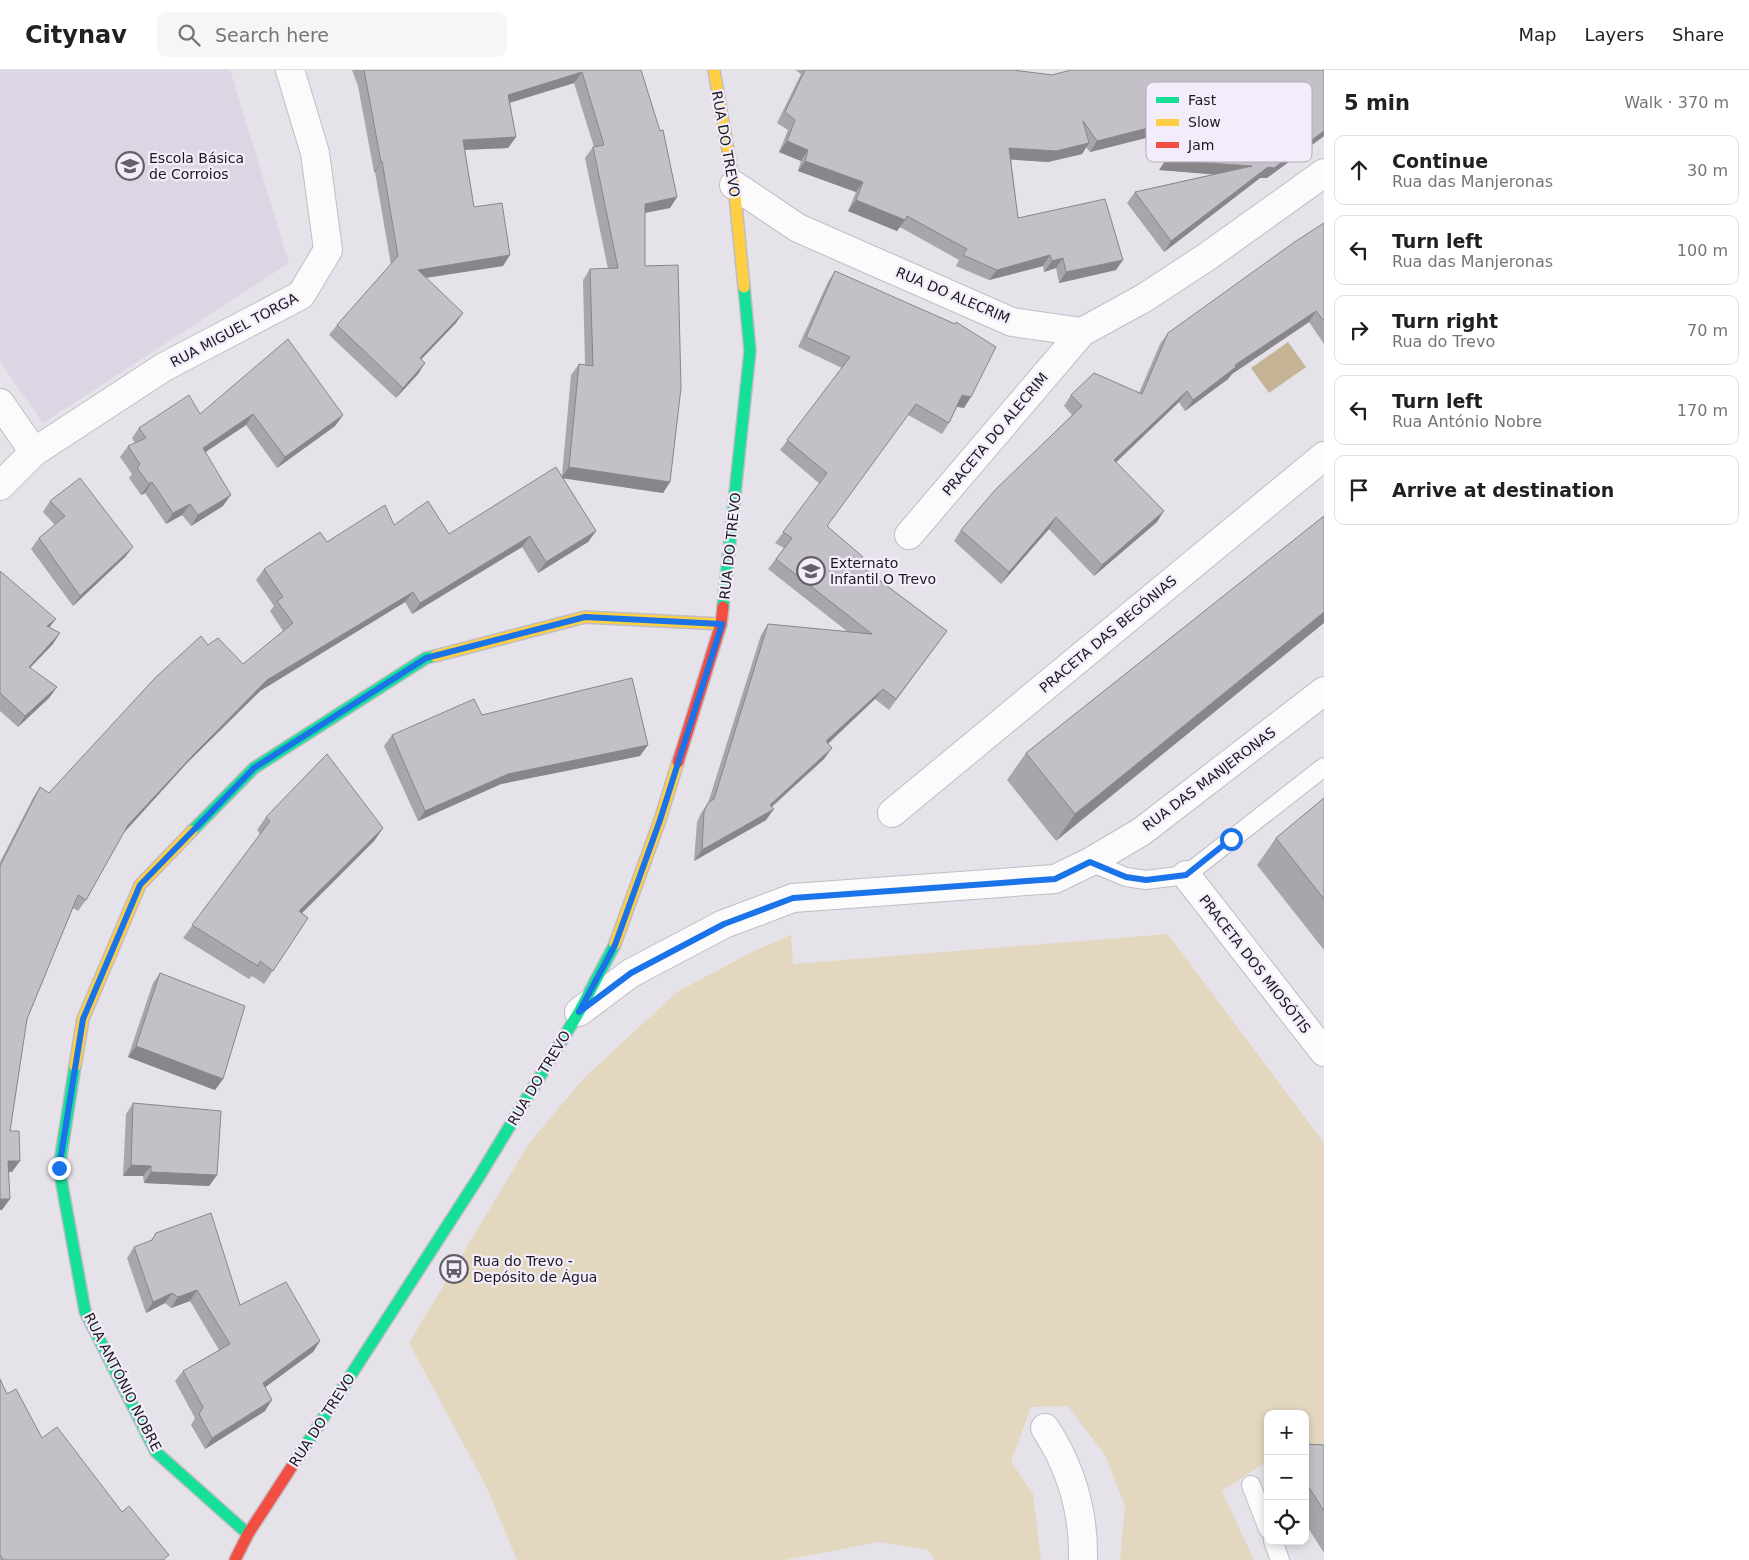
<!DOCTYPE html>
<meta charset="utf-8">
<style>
body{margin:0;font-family:"DejaVu Sans",sans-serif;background:#f6f6f6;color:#202124}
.controls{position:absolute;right:15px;bottom:15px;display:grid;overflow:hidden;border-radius:10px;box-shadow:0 2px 8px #0003}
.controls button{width:45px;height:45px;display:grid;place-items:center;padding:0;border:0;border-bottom:1px solid #e0e0e0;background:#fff;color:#202124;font:25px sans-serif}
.stop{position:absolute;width:15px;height:15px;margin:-11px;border:4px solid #1a73e8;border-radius:50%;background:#fff}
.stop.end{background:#1a73e8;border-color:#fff;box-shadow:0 1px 5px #0008}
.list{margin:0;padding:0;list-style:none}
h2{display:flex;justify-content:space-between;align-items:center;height:65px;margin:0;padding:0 20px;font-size:21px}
h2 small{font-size:16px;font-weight:400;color:#757577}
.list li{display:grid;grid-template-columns:32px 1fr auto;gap:15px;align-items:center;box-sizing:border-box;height:70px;margin:0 10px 10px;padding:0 10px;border:1px solid #e0e0e0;border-radius:10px}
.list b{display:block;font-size:19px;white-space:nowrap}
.list p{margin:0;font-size:16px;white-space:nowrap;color:#757577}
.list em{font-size:16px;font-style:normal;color:#757577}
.icon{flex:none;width:28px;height:28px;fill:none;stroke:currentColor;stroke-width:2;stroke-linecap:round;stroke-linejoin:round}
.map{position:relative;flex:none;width:1324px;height:1490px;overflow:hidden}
header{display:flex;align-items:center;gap:30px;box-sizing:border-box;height:70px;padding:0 25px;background:#fff;border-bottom:1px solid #e0e0e0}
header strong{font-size:24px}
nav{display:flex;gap:28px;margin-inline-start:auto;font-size:18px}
.search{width:350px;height:45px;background:#f6f6f6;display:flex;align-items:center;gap:12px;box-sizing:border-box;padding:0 18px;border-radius:10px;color:#757577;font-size:19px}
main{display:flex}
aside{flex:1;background:#fff}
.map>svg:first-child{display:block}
.built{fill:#dcd5e4}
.green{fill:#e4d7c0}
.water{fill:#c4b495}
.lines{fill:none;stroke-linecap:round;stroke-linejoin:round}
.lane-casing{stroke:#c0bdc4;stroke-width:20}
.street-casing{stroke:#c0bdc4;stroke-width:30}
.fast-casing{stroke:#c0bdc4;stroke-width:14}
.slow-casing{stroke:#c0bdc4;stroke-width:14}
.jam-casing{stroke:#c0bdc4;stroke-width:14}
.lane{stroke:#fbfbfc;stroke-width:18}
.street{stroke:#fbfbfc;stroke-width:28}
.fast{stroke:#16e098;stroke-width:11}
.slow{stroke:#ffcf43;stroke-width:11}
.jam{stroke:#f24e42;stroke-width:11}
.wall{fill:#a8a5ab}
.shaded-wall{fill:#88868b}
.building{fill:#c3c0c7;stroke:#88868b}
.route{stroke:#1a73e8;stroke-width:6}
.labels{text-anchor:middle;stroke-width:4.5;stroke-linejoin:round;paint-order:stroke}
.street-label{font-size:14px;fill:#1c191e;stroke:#f3edfb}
.poi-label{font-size:14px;fill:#1c191e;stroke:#f3edfb;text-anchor:start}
.key{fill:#f3edfb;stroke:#b2adb9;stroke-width:1}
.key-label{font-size:14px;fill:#1c191e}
</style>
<header>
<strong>Citynav</strong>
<div class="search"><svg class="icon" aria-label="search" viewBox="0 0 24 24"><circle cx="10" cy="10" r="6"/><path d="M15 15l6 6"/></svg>Search here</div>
<nav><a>Map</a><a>Layers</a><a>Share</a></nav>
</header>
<main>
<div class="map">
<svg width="1324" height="1490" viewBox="0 0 1324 1490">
<rect width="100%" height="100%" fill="#e6e2ea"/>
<path class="built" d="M0,0H230L289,193L43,353L0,292Z"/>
<path class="green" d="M1168,864L1324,1073V1397L1305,1395V1344H1268V1391L1222,1421L1254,1490H1120L1125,1436L1105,1385L1068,1336L1031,1337L1011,1392L1033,1423L1041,1490H934L928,1480L879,1472L785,1490H517L486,1416L409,1273L530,1072L584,1008L677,922L750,883L791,865L793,894Z"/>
<path class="water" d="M1288,272L1306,297L1269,323L1251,298Z"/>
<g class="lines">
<defs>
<g id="lane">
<path d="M1090,792L1126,807L1146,810L1186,805L1324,697"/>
<path d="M1251,1415L1268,1459"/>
<path d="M1273,1471L1280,1490"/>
</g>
<g id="street">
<path d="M734,115L798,158L1012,252L1082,262L1144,228L1208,186L1324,103"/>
<path d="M0,333L34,382"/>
<path d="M0,416L34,382L164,297L301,225L328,180L315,83L290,0"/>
<path d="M909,465L1082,262"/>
<path d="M892,743L1324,386"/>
<path d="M1186,805L1324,982"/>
<path d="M579,942L631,903L724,854L793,828L1055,809L1090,792L1141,762L1324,621"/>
<path d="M1045,1358C1072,1399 1084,1442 1083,1490"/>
</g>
<g id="fast">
<path d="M723,537L750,281L744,217"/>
<path d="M192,761L254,698L426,588L435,586"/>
<path d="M75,996L59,1098L85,1241L156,1382L248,1464"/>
<path d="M298,1387L480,1105L579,942L615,874"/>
</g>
<g id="slow">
<path d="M714,0L734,115L744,217"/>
<path d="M435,586L585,547L721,554"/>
<path d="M615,874L660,750L678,692"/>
<path d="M75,996L83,949L140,815L192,761"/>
</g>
<g id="jam">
<path d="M678,692L721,554L723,537"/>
<path d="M235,1490L248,1464L298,1387"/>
</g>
</defs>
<use href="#lane" class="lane-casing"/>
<use href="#street" class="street-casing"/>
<use href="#fast" class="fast-casing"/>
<use href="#slow" class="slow-casing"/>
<use href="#jam" class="jam-casing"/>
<use href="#lane" class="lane"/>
<use href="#street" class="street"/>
<use href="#fast" class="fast"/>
<use href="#slow" class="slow"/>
<use href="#jam" class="jam"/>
</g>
<g class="wall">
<path d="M352,0H641L677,127L670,138L645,143V196L670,412L663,423L563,408L596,461L588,472L538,503L522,477L412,544L405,532L260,621L187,693L124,762L86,830L78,841L73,838L27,949L10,1061L12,1102H8L2,1140H0V792L33,728L40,717L49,723L208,575L243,594L283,561L270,541L274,536L256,510L264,499L327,472L394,455L449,464L562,405L571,305L579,294L585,295L583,210L590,199H608L585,88L593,77H594L574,13L510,33L516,67L508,78L465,80L474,137L503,196L426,208L456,253L421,289L425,293L418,304L396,328L329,265L337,255L391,195L375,102H374L358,16Z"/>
<path d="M795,0H1013L1052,5L1324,0V66L1267,108H1260L1164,182L1127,133L1135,122L1214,104L1159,100L1166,90L1231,47L1090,82L1086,77L1082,84L1048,92L1011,89L1018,148L1116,200L1059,213L1056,198L1044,202L1043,196L989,210L956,196L959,190L900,157L897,161L848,141L856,122L798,101L801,91L779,82L788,60L777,53L801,4Z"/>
<path d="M1324,153V274L1309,252L1232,304L1228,309L1185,341L1179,332L1116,392L1157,452L1094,506L1049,459L1001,514L954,471L961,460L1072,345L1064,336L1071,325L1139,323L1160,274L1168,263Z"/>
<path d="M835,201L964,338L957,337L949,353L942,364L908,345L827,456L858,494L947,561L889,640L875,629L828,674L824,689L772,737L766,750L694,791L697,752L701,743L708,733L761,565L768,554L848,562L768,499L784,478L775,473L820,414L780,380L842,298L798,277L828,212Z"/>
<path d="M200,344L343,345L335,356L277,398L246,355L206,382L223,436L191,456L182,445L166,454L145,423L141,425L129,408L132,404L120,387L128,376L135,373L132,368L139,358Z"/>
<path d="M50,431L133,477L125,487L73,536L31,479L39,468L55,455L43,442Z"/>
<path d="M1324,446L1056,771L1007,710L1026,683Z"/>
<path d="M0,501L49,558L53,574L30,598L57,617L49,628L18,657L0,641Z"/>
<path d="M392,665L640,686L501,714L418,751L384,676Z"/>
<path d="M1324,728V880L1257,795L1276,768Z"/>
<path d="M266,747L383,758L374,771L302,843L308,848L264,914L252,906L249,909L183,868L260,764L257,760Z"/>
<path d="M160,903L223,1009L215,1020L128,987L153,913Z"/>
<path d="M133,1033L217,1105L209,1116L144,1113L143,1106H123L126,1044Z"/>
<path d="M156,1163L240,1235L320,1271L313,1282L265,1317V1341L205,1379L191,1355L195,1348L175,1311L183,1301L219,1280L190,1231L171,1238L165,1233L146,1243L127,1188L134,1177L151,1171Z"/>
<path d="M0,1309L7,1324L42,1368L122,1442L165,1490H0Z"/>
<path d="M1305,1374L1324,1375V1483L1305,1453Z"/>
</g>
<g class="shaded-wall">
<path d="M582,2L574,13L501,35L508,25Z"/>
<path d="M1251,32L1244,43L1090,82L1097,71Z"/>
<path d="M1324,61V66L1267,108H1260L1164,182L1171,171L1268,97Z"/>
<path d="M516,67L508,78L456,80L463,70Z"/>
<path d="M787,71L808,80L801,91L779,82Z"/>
<path d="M1089,73L1082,84L1048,92L1002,89L1009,78Z"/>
<path d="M1166,90L1252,96L1244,107L1159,100Z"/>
<path d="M382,91L375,102H374L381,92Z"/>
<path d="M805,91L863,112L856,122L798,101Z"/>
<path d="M677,127L670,138L638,144L645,134Z"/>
<path d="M856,130L905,150L897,161L848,141Z"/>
<path d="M510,185L503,196L410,210L418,200Z"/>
<path d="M1050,185L1043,196L989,210L997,200Z"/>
<path d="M1063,188L1056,198L1044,202L1052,191Z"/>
<path d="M1123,190L1116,200L1059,213L1066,202Z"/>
<path d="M1316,241L1309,252L1232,304L1228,309L1185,341L1193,330L1235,295Z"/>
<path d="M463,243L456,253L412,299L420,288Z"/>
<path d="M425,293L418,304L396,328L403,318Z"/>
<path d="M1187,321L1179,332L1106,402L1114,390Z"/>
<path d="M962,325L971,327L964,338L955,336Z"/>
<path d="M253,344L246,355L196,388L203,378Z"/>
<path d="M343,345L335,356L277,398L285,387Z"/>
<path d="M569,397L670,412L663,423L561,408Z"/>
<path d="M152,412L145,423L141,425L149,414Z"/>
<path d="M231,425L223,436L191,456L198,445Z"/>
<path d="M190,434L182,445L166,454L173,443Z"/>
<path d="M1164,441L1157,452L1094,506L1102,495Z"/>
<path d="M1056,447L1049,459L1001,514L1009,502Z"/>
<path d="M596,461L588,472L538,503L546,492Z"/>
<path d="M530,466L522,477L412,544L420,533Z"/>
<path d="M133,477L125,487L73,536L80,526Z"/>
<path d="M413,522L405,532L260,621L187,693L121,766L128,755L195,683L267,610Z"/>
<path d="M1324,542V553L1056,771L1075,744Z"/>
<path d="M56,549L48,559L47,556Z"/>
<path d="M60,563L53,574L21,607L29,597Z"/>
<path d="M57,617L49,628L18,657L25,646Z"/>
<path d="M883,619L875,629L819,682L826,671Z"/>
<path d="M648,675L640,686L501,714L418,751L425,741L508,704Z"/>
<path d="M832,678L824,689L762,745L770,735Z"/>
<path d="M774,739L766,750L694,791L702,780Z"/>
<path d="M383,758L374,771L290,855L299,841Z"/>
<path d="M136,976L223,1009L215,1020L128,987Z"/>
<path d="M8,1091H20L12,1102H1Z"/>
<path d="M131,1095L151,1096L143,1106H123Z"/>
<path d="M151,1102L217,1105L209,1116L144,1113Z"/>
<path d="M0,1129H10L2,1140H0Z"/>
<path d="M197,1220L190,1231L171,1238L178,1227Z"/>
<path d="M172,1223L165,1233L146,1243L153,1232Z"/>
<path d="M320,1271L313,1282L256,1324L263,1313Z"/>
<path d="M272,1330L265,1341L205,1379L212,1368Z"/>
</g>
<g class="building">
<path d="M364,0H641L660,61L663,60L677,127L645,134V196L678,195L681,318L670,412L569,397L579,294L593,296L590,199L618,198L593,77L604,75L582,2L508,25L516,67L463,70L474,137L502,133L510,185L418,200L463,243L420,288L425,293L403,318L337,255L398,186L382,91L381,92L365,5Z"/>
<path d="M805,0H1013L1052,5L1071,0H1324V61L1274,98L1268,97L1171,171L1135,122L1252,96L1166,90L1251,32L1097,71L1083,51L1089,73L1056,81L1009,78L1018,148L1105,129L1123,190L1066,202L1063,188L1052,191L1050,185L997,200L963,185L967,179L907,146L905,150L856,130L863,112L805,91L808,80L787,71L795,50L785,42Z"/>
<path d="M1324,153V251L1316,241L1235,295L1236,297L1193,330L1187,321L1114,390L1164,441L1102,495L1056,447L1009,502L961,460L995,420L1082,336L1071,325L1094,303L1142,324L1168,263L1296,171Z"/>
<path d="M835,201L955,254L956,252L996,277L971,327L962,325L949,353L916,334L827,456L863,487L858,494L947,561L896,629L883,619L826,671L832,678L770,735L774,739L702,780L704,742L708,733L714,729L768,554L872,564L776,489L792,468L783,462L827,403L787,370L850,287L806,267Z"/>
<path d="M288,269L343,345L285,387L253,344L203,378L231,425L198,445L190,434L173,443L152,412L149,414L137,398L140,394L128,376L146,368L139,358L189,325L200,344Z"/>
<path d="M556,397L596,461L546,492L530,466L420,533L413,522L267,610L195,683L128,755L86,830L78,825L27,949L10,1061H19L20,1091H8L10,1129H0V796L40,717L49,723L155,608L201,566L208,575L218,568L243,594L293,553L277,531L283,527L264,499L320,462L327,472L385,435L394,455L428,431L449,464Z"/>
<path d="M80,408L133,477L80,526L39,468L65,446L50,431Z"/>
<path d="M1324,446V542L1075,744L1026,683Z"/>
<path d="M0,501L56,549L47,556L60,563L29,597L57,617L25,646L0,623Z"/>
<path d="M632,608L648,675L508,704L425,741L392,665L474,629L482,645Z"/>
<path d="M327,684L383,758L299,841L308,848L273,901L260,891L258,896L192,855L270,751L266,747Z"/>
<path d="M1324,728V829L1276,768Z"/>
<path d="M160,903L245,936L223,1009L136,976Z"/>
<path d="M133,1033L221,1041L217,1105L151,1102V1096L131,1095Z"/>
<path d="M211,1143L240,1235L286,1212L320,1271L263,1313L272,1330L212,1368L199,1344L203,1337L183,1301L230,1274L197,1220L178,1227L172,1223L153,1232L134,1177L152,1170L156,1163Z"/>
<path d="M0,1309L7,1324L16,1319L42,1368L57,1357L122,1442L129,1436L169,1485L163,1490H4L0,1485Z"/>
<path d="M1305,1374L1324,1375V1441L1305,1411Z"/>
</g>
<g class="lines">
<path class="route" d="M59,1098L83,949L140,815L254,698L426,588L585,547L722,554L660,750L615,875L579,942L631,903L724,854L793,828L1055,809L1090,792L1126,807L1146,810L1186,805L1231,769"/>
</g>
<defs>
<symbol id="school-ring" viewBox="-11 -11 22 22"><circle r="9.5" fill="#f3edfb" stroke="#635f65" stroke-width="1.5"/><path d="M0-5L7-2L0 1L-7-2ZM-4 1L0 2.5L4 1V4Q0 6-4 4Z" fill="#635f65"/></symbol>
<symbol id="bus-ring" viewBox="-11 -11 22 22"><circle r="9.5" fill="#f3edfb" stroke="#635f65" stroke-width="1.5"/><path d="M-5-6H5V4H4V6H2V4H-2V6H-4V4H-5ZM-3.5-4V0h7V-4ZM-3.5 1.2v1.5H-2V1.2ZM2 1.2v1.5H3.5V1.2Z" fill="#635f65"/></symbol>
</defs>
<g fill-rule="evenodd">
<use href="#school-ring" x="114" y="80" width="32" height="32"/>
<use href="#school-ring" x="795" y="485" width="32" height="32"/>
<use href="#bus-ring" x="438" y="1183" width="32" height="32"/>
</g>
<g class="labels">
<g class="street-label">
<text transform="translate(726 74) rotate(80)" y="5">RUA DO TREVO</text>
<text transform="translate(953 225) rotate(23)" y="5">RUA DO ALECRIM</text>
<text transform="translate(234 260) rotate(-28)" y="5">RUA MIGUEL TORGA</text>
<text transform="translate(995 364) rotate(-50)" y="5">PRACETA DO ALECRIM</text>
<text transform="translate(730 476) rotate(-84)" y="5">RUA DO TREVO</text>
<text transform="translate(1108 564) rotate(-40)" y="5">PRACETA DAS BEGÓNIAS</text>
<text transform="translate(1209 709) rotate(-37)" y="5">RUA DAS MANJERONAS</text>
<text transform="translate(1255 894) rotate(52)" y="5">PRACETA DOS MIOSÓTIS</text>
<text transform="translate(539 1008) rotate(-59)" y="5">RUA DO TREVO</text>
<text transform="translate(123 1312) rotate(63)" y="5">RUA ANTÓNIO NOBRE</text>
<text transform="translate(322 1350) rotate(-57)" y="5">RUA DO TREVO</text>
</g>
<g class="poi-label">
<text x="149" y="93">Escola Básica<tspan x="149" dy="16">de Corroios</tspan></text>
<text x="830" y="498">Externato<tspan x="830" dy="16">Infantil O Trevo</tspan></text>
<text x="473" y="1196">Rua do Trevo -<tspan x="473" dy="16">Depósito de Água</tspan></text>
</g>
</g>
<rect x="1146" y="12" width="166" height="80" rx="8" class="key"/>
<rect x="1156" y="27" width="23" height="6" fill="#16e098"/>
<rect x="1156" y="49" width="23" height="7" fill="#ffcf43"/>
<rect x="1156" y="72" width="23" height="6" fill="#f24e42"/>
<g class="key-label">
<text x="1188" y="35">Fast</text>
<text x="1188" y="57">Slow</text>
<text x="1188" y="80">Jam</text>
</g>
</svg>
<div class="controls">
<button>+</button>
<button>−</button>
<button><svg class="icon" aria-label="locate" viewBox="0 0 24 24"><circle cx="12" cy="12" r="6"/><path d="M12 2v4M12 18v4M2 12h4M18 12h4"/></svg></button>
</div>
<div class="stop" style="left:1231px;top:769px"></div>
<div class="stop end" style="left:59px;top:1098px"></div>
</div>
<aside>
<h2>5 min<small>Walk · 370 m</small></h2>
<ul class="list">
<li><svg class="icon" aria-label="ahead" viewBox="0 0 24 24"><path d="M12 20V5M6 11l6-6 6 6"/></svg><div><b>Continue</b><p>Rua das Manjeronas</p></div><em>30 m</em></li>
<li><svg class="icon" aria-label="left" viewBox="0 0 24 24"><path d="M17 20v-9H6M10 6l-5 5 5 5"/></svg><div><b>Turn left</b><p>Rua das Manjeronas</p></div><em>100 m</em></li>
<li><svg class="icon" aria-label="right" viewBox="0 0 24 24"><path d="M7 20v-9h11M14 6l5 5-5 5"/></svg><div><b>Turn right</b><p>Rua do Trevo</p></div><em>70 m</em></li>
<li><svg class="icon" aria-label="left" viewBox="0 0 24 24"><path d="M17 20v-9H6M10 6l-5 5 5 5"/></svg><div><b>Turn left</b><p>Rua António Nobre</p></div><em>170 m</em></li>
<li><svg class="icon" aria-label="arrive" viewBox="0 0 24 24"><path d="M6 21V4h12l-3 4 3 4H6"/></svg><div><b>Arrive at destination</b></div></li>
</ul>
</aside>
</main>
